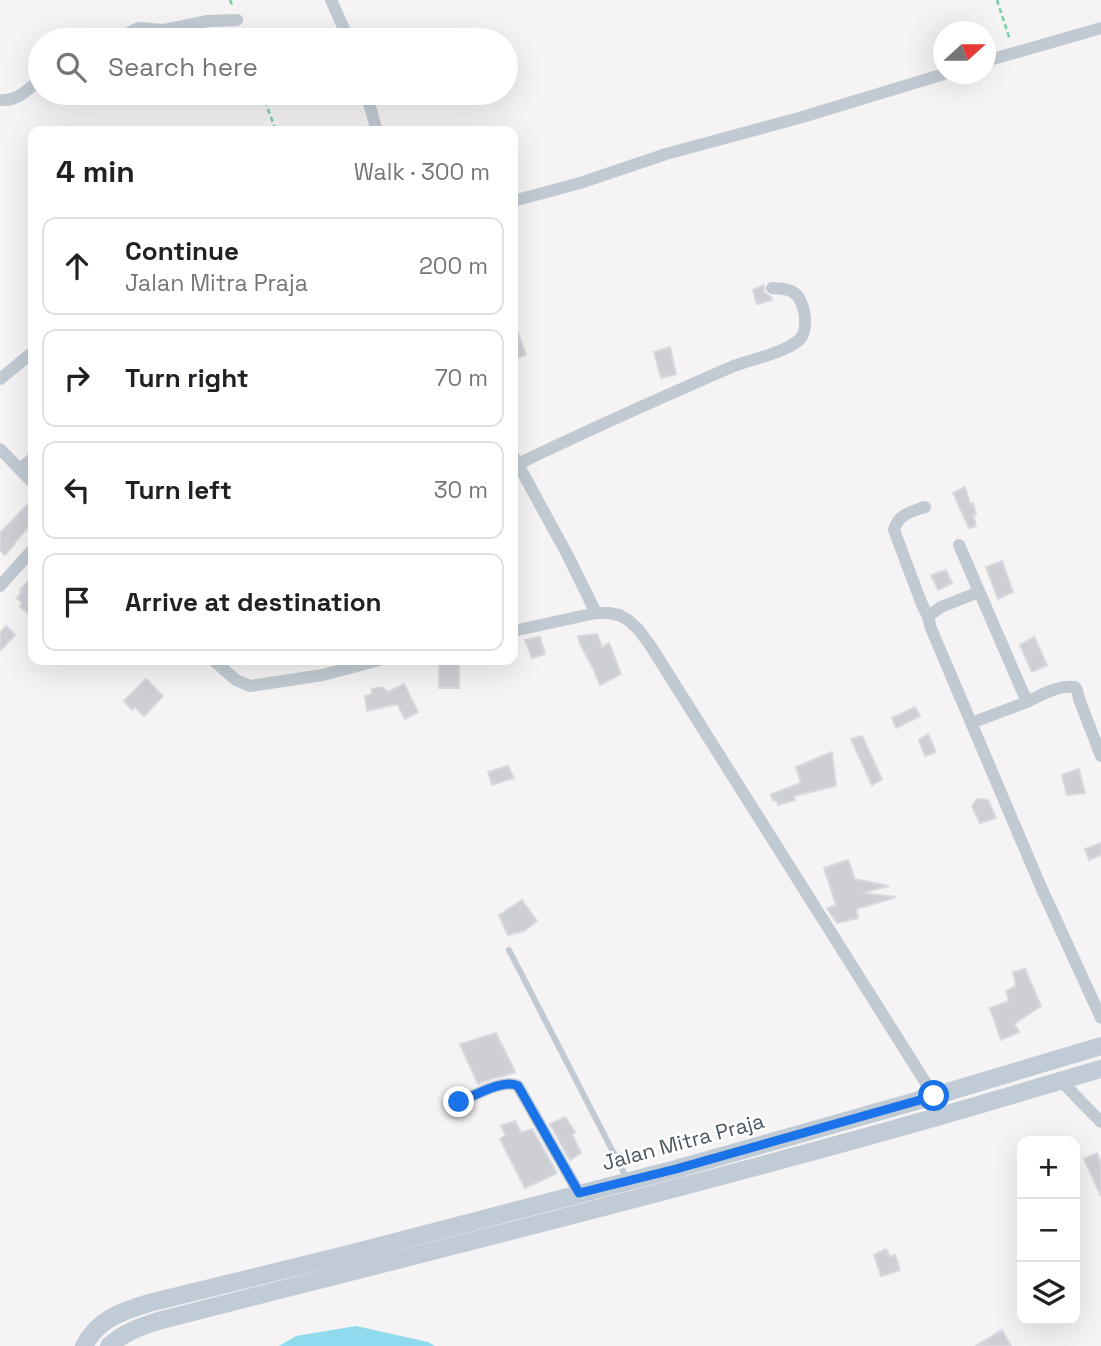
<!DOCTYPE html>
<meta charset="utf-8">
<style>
body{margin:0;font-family:"Space Grotesk",sans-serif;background:#f2f2f2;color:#202124}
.controls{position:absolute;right:21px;bottom:21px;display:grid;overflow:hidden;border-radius:14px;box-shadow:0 7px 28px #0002}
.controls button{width:63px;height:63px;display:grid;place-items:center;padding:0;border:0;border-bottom:2px solid #e0e0e0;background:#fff;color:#202124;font:35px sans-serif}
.compass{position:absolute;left:933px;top:21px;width:63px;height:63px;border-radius:50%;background:#fff;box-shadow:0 7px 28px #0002;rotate:69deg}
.stop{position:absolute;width:21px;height:21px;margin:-16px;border:5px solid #1a73e8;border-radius:50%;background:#fff}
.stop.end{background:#1a73e8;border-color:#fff;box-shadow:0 2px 7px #0008}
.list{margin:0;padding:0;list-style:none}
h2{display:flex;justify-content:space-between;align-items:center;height:91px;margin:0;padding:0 28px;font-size:30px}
h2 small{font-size:23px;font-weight:400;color:#757577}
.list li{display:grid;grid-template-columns:46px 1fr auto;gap:21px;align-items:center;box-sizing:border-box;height:98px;margin:0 14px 14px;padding:0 14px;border:2px solid #e0e0e0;border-radius:14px}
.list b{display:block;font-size:26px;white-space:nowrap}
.list p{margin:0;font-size:23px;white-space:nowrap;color:#757577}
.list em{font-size:23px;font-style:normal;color:#757577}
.icon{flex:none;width:38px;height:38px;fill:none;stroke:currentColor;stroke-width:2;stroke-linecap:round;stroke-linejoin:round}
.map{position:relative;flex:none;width:1101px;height:1346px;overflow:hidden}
.search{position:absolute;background:#fff;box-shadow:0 7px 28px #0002;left:28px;top:28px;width:490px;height:77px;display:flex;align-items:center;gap:18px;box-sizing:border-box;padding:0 24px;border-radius:38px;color:#757577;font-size:26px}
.panel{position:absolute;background:#fff;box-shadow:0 7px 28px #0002;left:28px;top:126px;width:490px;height:539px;border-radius:14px}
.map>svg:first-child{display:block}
.water{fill:#90daee}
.building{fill:#cdcfd5;stroke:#d7d9de;stroke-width:2}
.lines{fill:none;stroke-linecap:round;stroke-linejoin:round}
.path{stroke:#7ad0a6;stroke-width:2.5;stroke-dasharray:5 3.5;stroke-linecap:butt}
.lane{stroke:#c1cad2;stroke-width:6}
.street{stroke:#c1cad2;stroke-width:12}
.secondary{stroke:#c1cbd6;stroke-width:18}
.route{stroke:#1a73e8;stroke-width:9}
.labels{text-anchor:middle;stroke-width:5;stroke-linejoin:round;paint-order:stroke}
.street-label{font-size:21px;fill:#4a5661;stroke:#fff}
</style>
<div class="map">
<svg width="1101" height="1346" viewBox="0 0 1101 1346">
<rect width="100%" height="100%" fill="#f5f3f3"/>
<path class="water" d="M356,1326L428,1342L435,1346H279L296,1336Z"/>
<g class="building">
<path d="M764,285V292L771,297L772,300L757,304L753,290Z"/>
<path d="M513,322H514L526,355L515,359L513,352Z"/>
<path d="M670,347L676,374L661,378L654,352Z"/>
<path d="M965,487L970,504L973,503L976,515H973L976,526L969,528L953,493Z"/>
<path d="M28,504L33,509V522L14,543L15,544L5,555L0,550V533Z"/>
<path d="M1002,561L1013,592L998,599L986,567Z"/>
<path d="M946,570L952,583L938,590L931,575Z"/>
<path d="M33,576V618L20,606L22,603L17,598L22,592L20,590Z"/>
<path d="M6,626L15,635L0,651V633Z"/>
<path d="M597,634L602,647L609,643L621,674L600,685L593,668L580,644L578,636Z"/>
<path d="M540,637L545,654L532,658L525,640Z"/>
<path d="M1034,637L1047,665L1032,672L1020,645Z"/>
<rect x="439" y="660" width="20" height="28"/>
<path d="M146,679L163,696L144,716L135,707L132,710L124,701Z"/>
<path d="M404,684L418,712L405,719L397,704L367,711L365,696L372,694V689L382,687L388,692Z"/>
<path d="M915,707L920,716L896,728L892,718Z"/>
<path d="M928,734L936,752L925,756L919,740Z"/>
<path d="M862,736L882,779L872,785L851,739Z"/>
<path d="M832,752L836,786L794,796L795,800L778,805L777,800L773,801L771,794L801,783L796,767Z"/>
<path d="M508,766L514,778L492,785L488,772Z"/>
<path d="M1079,769L1085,793L1067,795L1062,775Z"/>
<path d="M977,799L988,800L996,818L980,823L972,806Z"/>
<path d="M1101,843V855L1089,860L1085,849Z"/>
<path d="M848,860L855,879L889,886L862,893L896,897L856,909L858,918L837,923L827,908L836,905L824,868Z"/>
<path d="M522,900L537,921L524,931L508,935L499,915Z"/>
<path d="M1025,969L1041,1006L1014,1024L1019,1032L1001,1040L990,1008L1009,1001L1006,991L1016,986L1013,972Z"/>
<path d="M496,1033L515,1072L507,1075L494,1078L478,1084L460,1044Z"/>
<path d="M565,1117L575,1132L572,1134L581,1153L570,1160L550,1124Z"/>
<path d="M515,1121L521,1133L532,1129L557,1173L525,1188L500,1139L506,1135L501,1126Z"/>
<path d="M1097,1153L1101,1163V1196L1084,1159Z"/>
<path d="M886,1249L890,1257L895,1255L900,1270L881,1276L874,1255Z"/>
<path d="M1002,1330L1011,1346H976Z"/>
</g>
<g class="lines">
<g class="path">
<path d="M230,0L233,7"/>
<path d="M997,0L1010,40"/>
<path d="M241,30L244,40"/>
<path d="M262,93L276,131"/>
</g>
<path class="lane" d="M509,950L627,1179"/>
<g class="street">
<path d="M331,0L349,40"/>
<path d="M113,40L139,28L164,30L208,21L237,20"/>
<path d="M986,61L1101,28"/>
<path d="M366,93L377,131"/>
<path d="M3,100C18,101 29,88 40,80"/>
<path d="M513,201L580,183L666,154L799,118L944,74"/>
<path d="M0,379L33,352"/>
<path d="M0,449L33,483"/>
<path d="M513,455L568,556L596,613"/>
<path d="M518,464C588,430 658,399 729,368C748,360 785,353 799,340C810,330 805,299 793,292C787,288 779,289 772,288"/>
<path d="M20,469L33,458"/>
<path d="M925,507C911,512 898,514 894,530L921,602L929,619"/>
<path d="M959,545L1027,702C1042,695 1057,685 1075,687L1077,690L1079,699L1101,756"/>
<path d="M0,586L33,549"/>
<path d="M979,592L941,607L930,615L929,619L930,626L1041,887L1101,1018"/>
<path d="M513,631L596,613H609L619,615L628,620L638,629L650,645L946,1115"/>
<path d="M213,660L236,680L250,686L323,675L379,660"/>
<path d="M971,723L1027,702"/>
<path d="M1060,1080L1101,1122"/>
<path d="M459,1102C474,1096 504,1078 518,1086L579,1193"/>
</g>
<g class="secondary">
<path d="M84,1346C97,1320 122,1311 149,1303L349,1254L676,1169L934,1096L1101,1046"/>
<path d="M109,1346C123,1333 139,1327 158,1321C420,1254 683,1189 944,1115C997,1100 1049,1084 1101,1069"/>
</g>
</g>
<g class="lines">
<path class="route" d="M459,1102C474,1096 504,1078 518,1086L579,1193L676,1169L934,1096"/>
</g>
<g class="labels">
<g class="street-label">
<text transform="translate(683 1142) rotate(-15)" y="7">Jalan Mitra Praja</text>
</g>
</g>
</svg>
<div class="controls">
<button>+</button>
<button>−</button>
<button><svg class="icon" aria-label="layers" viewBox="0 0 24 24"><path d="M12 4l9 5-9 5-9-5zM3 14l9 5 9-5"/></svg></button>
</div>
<svg class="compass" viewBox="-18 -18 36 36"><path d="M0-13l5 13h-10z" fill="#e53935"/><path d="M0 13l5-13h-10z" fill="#757577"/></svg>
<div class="stop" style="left:934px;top:1096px"></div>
<div class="stop end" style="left:459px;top:1102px"></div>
<div class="search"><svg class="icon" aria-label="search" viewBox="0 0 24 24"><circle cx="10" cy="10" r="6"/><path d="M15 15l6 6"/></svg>Search here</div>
<section class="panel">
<h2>4 min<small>Walk · 300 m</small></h2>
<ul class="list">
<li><svg class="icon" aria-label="ahead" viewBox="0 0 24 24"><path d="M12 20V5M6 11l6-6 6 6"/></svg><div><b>Continue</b><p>Jalan Mitra Praja</p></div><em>200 m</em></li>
<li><svg class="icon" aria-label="right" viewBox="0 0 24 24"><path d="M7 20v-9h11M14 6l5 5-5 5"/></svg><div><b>Turn right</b></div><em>70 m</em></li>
<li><svg class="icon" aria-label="left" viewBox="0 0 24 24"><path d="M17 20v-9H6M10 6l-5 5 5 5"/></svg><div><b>Turn left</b></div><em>30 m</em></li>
<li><svg class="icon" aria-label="arrive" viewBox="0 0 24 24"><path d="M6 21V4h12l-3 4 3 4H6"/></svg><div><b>Arrive at destination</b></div></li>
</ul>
</section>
</div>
